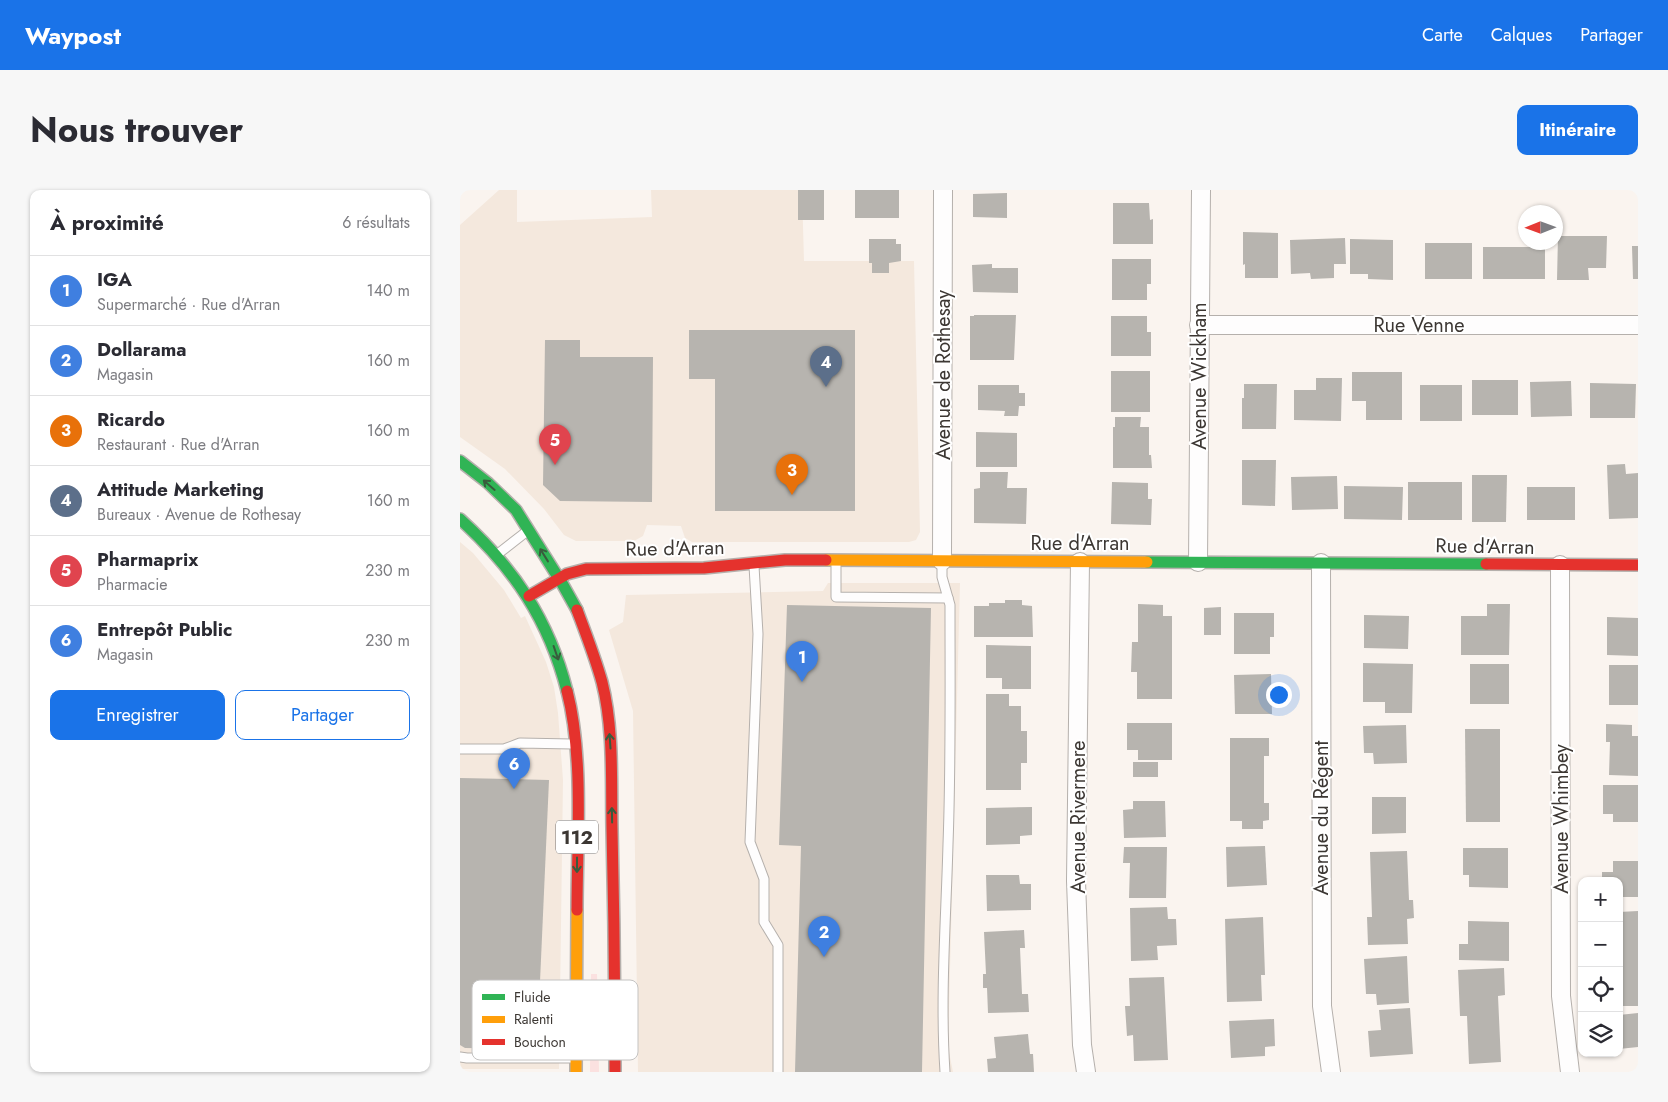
<!DOCTYPE html>
<html lang="fr">
<meta charset="utf-8">
<style>
body{margin:0;font-family:Jost,sans-serif;background:#f7f7f7;color:#2b2b33}
.controls{position:absolute;right:15px;bottom:15px;display:grid;overflow:hidden;border-radius:10px;box-shadow:0 1px 4px #0004}
.controls button{width:45px;height:45px;display:grid;place-items:center;padding:0;border:0;border-bottom:1px solid #e1e1e2;background:#fff;color:#2b2b33;font:25px sans-serif}
.compass{position:absolute;left:1058px;top:15px;width:45px;height:45px;border-radius:50%;background:#fff;box-shadow:0 1px 4px #0004;rotate:269deg}
.you{position:absolute;left:818px;top:504px;width:18px;height:18px;margin:-12px;border:4px solid #fff;border-radius:50%;background:#1a73e8;box-shadow:0 0 0 8px #1a73e833}
.badge{display:grid;place-items:center;width:32px;height:32px;border-radius:50%;background:#1a73e8;color:#fff;font-size:16px;font-weight:700}
.pin{position:absolute;translate:-50% -41px;filter:drop-shadow(0 1px 2px #0008)}
.pin::after{content:'';position:absolute;top:26px;width:18px;height:15px;background:inherit;clip-path:polygon(0 0,100% 0,50% 100%)}
.list{margin:0;padding:0;list-style:none}
h2{display:flex;justify-content:space-between;align-items:center;height:65px;margin:0;padding:0 20px;font-size:21px}
h2 small{font-size:16px;font-weight:400;color:#7c7c81}
.list li{display:grid;grid-template-columns:32px 1fr auto;gap:15px;align-items:center;box-sizing:border-box;height:70px;padding:0 20px;border-top:1px solid #e1e1e2}
.list b{display:block;font-size:19px;white-space:nowrap}
.list p{margin:0;font-size:16px;white-space:nowrap;color:#7c7c81}
.list em{font-size:16px;font-style:normal;color:#7c7c81}
.actions{display:flex;gap:10px;padding:15px 20px}
.actions a{flex:1;padding:11px 0;border:1px solid #1a73e8;border-radius:10px;text-align:center;font-size:18px;color:#1a73e8}
.actions .main{background:#1a73e8;color:#fff}
.icon{flex:none;width:28px;height:28px;fill:none;stroke:currentColor;stroke-width:2;stroke-linecap:round;stroke-linejoin:round}
.map{position:relative;flex:none;width:1178px;height:882px;overflow:hidden;border-radius:10px}
header{display:flex;align-items:center;gap:30px;box-sizing:border-box;height:70px;padding:0 25px;background:#1a73e8;color:#fff}
header strong{font-size:24px}
nav{display:flex;gap:28px;margin-inline-start:auto;font-size:18px}
.intro{display:flex;align-items:center;justify-content:space-between;box-sizing:border-box;height:120px;padding:0 30px}
h1{margin:0;font-size:35px}
.button{padding:12px 22px;border-radius:10px;background:#1a73e8;color:#fff;font-size:18px;font-weight:700}
main{display:flex;gap:30px;padding:0 30px}
aside{flex:1;background:#fff;border-radius:10px;box-shadow:0 1px 4px #0004}
.map>svg:first-child{display:block}
.built{fill:#f4e8dd}
.green{fill:#fbe1e0}
.building{fill:#b7b4af}
.lines{fill:none;stroke-linecap:round;stroke-linejoin:round}
.lane-casing{stroke:#b5b0ac;stroke-width:11}
.street-casing{stroke:#b5b0ac;stroke-width:20}
.fast-casing{stroke:#b5b0ac;stroke-width:14}
.slow-casing{stroke:#b5b0ac;stroke-width:14}
.jam-casing{stroke:#b5b0ac;stroke-width:14}
.lane{stroke:#fefdfd;stroke-width:9}
.street{stroke:#fefdfd;stroke-width:18}
.fast{stroke:#30b455;stroke-width:11}
.slow{stroke:#ff9f0a;stroke-width:11}
.jam{stroke:#e5322d;stroke-width:11}
.oneway{stroke:#385c3d}
.labels{text-anchor:middle;stroke-width:4;stroke-linejoin:round;paint-order:stroke}
.shield{fill:#fff;stroke:#767370;stroke-width:1}
.shield-label{font-size:19px;font-weight:bold;fill:#3c3733}
.street-label{font-size:20px;fill:#3c3733;stroke:#fff}
.key{fill:#fff;stroke:#c4c3c2;stroke-width:1}
.key-label{font-size:14px;fill:#3c3733}
</style>
<header>
<strong>Waypost</strong>
<nav><a>Carte</a><a>Calques</a><a>Partager</a></nav>
</header>
<div class="intro"><h1>Nous trouver</h1><a class="button">Itinéraire</a></div>
<main>
<aside>
<h2>À proximité<small>6 résultats</small></h2>
<ul class="list">
<li><span class="badge" style="background:#3f7fe0">1</span><div><b>IGA</b><p>Supermarché · Rue d'Arran</p></div><em>140 m</em></li>
<li><span class="badge" style="background:#3f7fe0">2</span><div><b>Dollarama</b><p>Magasin</p></div><em>160 m</em></li>
<li><span class="badge" style="background:#e8710a">3</span><div><b>Ricardo</b><p>Restaurant · Rue d'Arran</p></div><em>160 m</em></li>
<li><span class="badge" style="background:#5c6f8a">4</span><div><b>Attitude Marketing</b><p>Bureaux · Avenue de Rothesay</p></div><em>160 m</em></li>
<li><span class="badge" style="background:#e0444e">5</span><div><b>Pharmaprix</b><p>Pharmacie</p></div><em>230 m</em></li>
<li><span class="badge" style="background:#3f7fe0">6</span><div><b>Entrepôt Public</b><p>Magasin</p></div><em>230 m</em></li>
</ul>
<div class="actions"><a class="main">Enregistrer</a><a>Partager</a></div>
</aside>
<div class="map">
<svg width="1178" height="882" viewBox="0 0 1178 882">
<rect width="100%" height="100%" fill="#faf4ef"/>
<g class="built">
<path d="M39,0H57V32L192,27L191,0H342L344,71H454L460,342L456,350L449,352H232L225,348L221,336L187,335L183,346L174,351H116L104,345L84,319L45,279L0,247V35Z"/>
<path d="M0,352L13,363L44,400L61,428L65,426L86,472L94,497L98,523L103,590L99,879H0Z"/>
<path d="M368,393H500L488,857L493,882H178L173,521L149,440L163,432L166,405L363,401Z"/>
</g>
<path class="green" d="M131,784H137L139,882H130Z"/>
<g class="building">
<rect x="338" y="0" width="26" height="30"/>
<rect x="395" y="0" width="44" height="28"/>
<path d="M547,3V28L513,27V4Z"/>
<path d="M653,13H689L690,30L693,29V54H653Z"/>
<path d="M783,42L818,43V88H785V74L783,75Z"/>
<path d="M1098,46H1147L1146,78H1128L1129,90H1097Z"/>
<path d="M885,48L886,74H874V88L851,89L850,83L831,84L830,50Z"/>
<path d="M409,49H436V54H441V71L429,73V83H412V73H409Z"/>
<path d="M890,49L933,50V90L908,89V84H890Z"/>
<rect x="965" y="53" width="47" height="36"/>
<path d="M1172,56H1178V89H1173Z"/>
<rect x="1023" y="57" width="62" height="32"/>
<path d="M652,69H691V94H687V110H652Z"/>
<path d="M532,74V78H558V103L513,102L512,75Z"/>
<path d="M514,125H556L554,170H510V126H514Z"/>
<path d="M651,126H687V142H691V166H651Z"/>
<path d="M229,140H395V321H255V189H229Z"/>
<path d="M85,150H120V167H193L192,312L100,311L83,295Z"/>
<rect x="651" y="181" width="39" height="41"/>
<path d="M892,182H942V230H906V211H892Z"/>
<path d="M856,188H882L881,231L834,230V200H856Z"/>
<rect x="1012" y="190" width="46" height="35"/>
<path d="M1111,191L1112,226L1071,227L1070,192Z"/>
<path d="M1130,193L1176,194L1175,228H1130Z"/>
<path d="M784,194H817L816,239H782V208H784Z"/>
<path d="M518,195H559V203H565V216H559L558,226H544L545,221L518,220Z"/>
<rect x="960" y="195" width="42" height="36"/>
<path d="M655,227H681L680,237H689V265H691L692,278H653V237H655Z"/>
<path d="M516,242L557,243V277H516Z"/>
<path d="M782,270H816L815,316L782,315Z"/>
<path d="M1165,274L1166,284L1178,283V328L1149,329L1147,275Z"/>
<path d="M520,282H548L547,298H567L566,334L514,333V299L520,298Z"/>
<path d="M1012,285H1047L1046,332H1012Z"/>
<path d="M877,286L878,319L832,320L831,287Z"/>
<path d="M652,292L688,293V309H692L691,335L651,334Z"/>
<rect x="948" y="292" width="54" height="38"/>
<path d="M884,296L943,297L942,330L884,329Z"/>
<rect x="1067" y="297" width="48" height="33"/>
<path d="M545,410H562V415L572,416L573,447H514V416H529V413H545Z"/>
<path d="M678,414L703,415V426H712V509H677V482H671L672,452H678Z"/>
<path d="M1027,414H1050L1049,465H1001V426H1027Z"/>
<path d="M327,415L471,418L462,882H335L341,656L319,655Z"/>
<path d="M761,417V445H744V418Z"/>
<path d="M774,423H814V447H810V464H774Z"/>
<path d="M904,425L949,426L948,459L904,458Z"/>
<path d="M1147,427L1178,428V466L1147,465Z"/>
<path d="M526,455L571,456V499H542V488H526Z"/>
<path d="M903,473L953,474L952,523H925V512H903Z"/>
<rect x="1010" y="474" width="39" height="40"/>
<rect x="1149" y="475" width="29" height="40"/>
<path d="M811,484L812,524H775L774,485Z"/>
<path d="M526,504H549V516H561V541H567V573H561V600H526Z"/>
<path d="M667,533H712V570H678V560H667Z"/>
<path d="M1146,534L1172,535V546H1178V586L1149,585L1150,552H1146Z"/>
<path d="M946,535L947,573L914,574L913,563H904L903,536Z"/>
<path d="M1005,539H1040V632H1006Z"/>
<path d="M770,548H809V566H804V613H809V630L803,631V639H782V631H770Z"/>
<rect x="673" y="572" width="25" height="15"/>
<path d="M0,588L89,590L77,859L5,858L0,855Z"/>
<path d="M1143,595H1178V632H1153V624H1143Z"/>
<path d="M912,607H946V643L912,644Z"/>
<path d="M673,611H705L706,647L664,648L663,620L673,619Z"/>
<path d="M572,617V645L560,646V654L526,655V618Z"/>
<path d="M805,656L807,695L767,697L766,657Z"/>
<path d="M664,657H707L706,708H669L670,673H663Z"/>
<path d="M1003,658H1048V698L1009,697V685H1003Z"/>
<path d="M947,661L949,710H953L954,728L947,729L948,754L908,755L907,727H912L910,662Z"/>
<path d="M1153,671H1178V707H1159V691H1142V682H1153Z"/>
<path d="M526,685H559L560,694H571V720L527,721Z"/>
<path d="M707,717L708,729H716L717,755L697,756L698,770L671,771L670,718Z"/>
<path d="M1178,721V816H1159V722Z"/>
<path d="M803,727L805,785H801L802,811L767,812L765,729Z"/>
<path d="M1008,731L1049,732V771L999,770V754H1008Z"/>
<path d="M564,740L565,758H560L562,804H568L569,822L528,823L527,798H523V784H526L524,742Z"/>
<path d="M947,766L949,813L917,815L916,804H906L904,769Z"/>
<path d="M1044,778L1045,805L1038,806L1041,872L1009,874L1007,826H1000L998,780Z"/>
<path d="M704,787L708,870L674,871L673,845L667,846L665,816H670L669,788Z"/>
<path d="M950,818L953,864L910,867L908,841L921,840L919,820Z"/>
<path d="M1178,823V857L1159,859V825Z"/>
<path d="M814,829L815,856L805,857V866L771,868L769,831Z"/>
<path d="M568,844L570,864H573L574,882H528L527,869L536,868L534,847Z"/>
</g>
<g class="lines">
<defs>
<g id="lane">
<path d="M39,363L66,342"/>
<path d="M376,372V407L488,408L482,387V372"/>
<path d="M294,376L298,444L290,652L304,689V732L318,755V882"/>
<path d="M0,559H44L60,553L112,554"/>
<path d="M0,867L7,868H115"/>
<path d="M485,882C480,807 486,730 488,654C491,575 490,495 490,415L488,408"/>
</g>
<g id="street">
<path d="M739,135H1178"/>
<path d="M482,371L483,0"/>
<path d="M620,372L616,691L622,855L626,882"/>
<path d="M738,372L741,0"/>
<path d="M861,373L862,816L871,882"/>
<path d="M1100,375L1101,806L1110,882"/>
</g>
<g id="fast">
<path d="M0,271L28,293L56,320L103,395L117,420"/>
<path d="M0,329C54,378 89,430 107,501"/>
<path d="M687,372L1026,374"/>
</g>
<g id="slow">
<path d="M366,370L687,372"/>
<path d="M116,882L117,720"/>
</g>
<g id="jam">
<path d="M1026,374L1178,375"/>
<path d="M69,406L107,384L126,379L244,378L325,370H366"/>
<path d="M117,420C126,444 135,467 142,492C154,539 151,591 152,639C154,720 155,801 155,882"/>
<path d="M107,501C124,566 117,652 117,720"/>
</g>
</defs>
<use href="#lane" class="lane-casing"/>
<use href="#street" class="street-casing"/>
<use href="#fast" class="fast-casing"/>
<use href="#slow" class="slow-casing"/>
<use href="#jam" class="jam-casing"/>
<use href="#lane" class="lane"/>
<use href="#street" class="street"/>
<use href="#fast" class="fast"/>
<use href="#slow" class="slow"/>
<use href="#jam" class="jam"/>
</g>
<defs><path id="oneway-shaft" d="M-6 0H5M1.5-3L5.5 0L1.5 3" fill="none" stroke-width="1.6" stroke-linecap="round" stroke-linejoin="round" transform="scale(1.25)"/></defs>
<g class="oneway">
<use href="#oneway-shaft" transform="translate(29 295) rotate(-139)"/>
<use href="#oneway-shaft" transform="translate(84 365) rotate(-122)"/>
<use href="#oneway-shaft" transform="translate(96 463) rotate(71)"/>
<use href="#oneway-shaft" transform="translate(150 551) rotate(-94)"/>
<use href="#oneway-shaft" transform="translate(152 625) rotate(-91)"/>
<use href="#oneway-shaft" transform="translate(117 675) rotate(90)"/>
</g>
<g class="labels">
<rect class="shield" x="96" y="630.5" width="42" height="33" rx="4"/>
<g class="shield-label">
<text x="117" y="654">112</text>
</g>
<g class="street-label">
<text x="959" y="142">Rue Venne</text>
<text transform="translate(483 185) rotate(-90)" y="7">Avenue de Rothesay</text>
<text transform="translate(739 186) rotate(-90)" y="7">Avenue Wickham</text>
<text x="620" y="360">Rue d'Arran</text>
<text transform="translate(1025 356) rotate(1)" y="7">Rue d'Arran</text>
<text transform="translate(215 358) rotate(-1)" y="7">Rue d'Arran</text>
<text transform="translate(618 627) rotate(-90)" y="7">Avenue Rivermere</text>
<text transform="translate(861 628) rotate(-90)" y="7">Avenue du Régent</text>
<text transform="translate(1101 629) rotate(-90)" y="7">Avenue Whimbey</text>
</g>
</g>
<rect x="12" y="790" width="166" height="80" rx="8" class="key"/>
<rect x="22" y="804" width="23" height="6" fill="#30b455"/>
<rect x="22" y="826" width="23" height="7" fill="#ff9f0a"/>
<rect x="22" y="849" width="23" height="6" fill="#e5322d"/>
<g class="key-label">
<text x="54" y="812">Fluide</text>
<text x="54" y="834">Ralenti</text>
<text x="54" y="857">Bouchon</text>
</g>
</svg>
<div class="controls">
<button>+</button>
<button>−</button>
<button><svg class="icon" aria-label="locate" viewBox="0 0 24 24"><circle cx="12" cy="12" r="6"/><path d="M12 2v4M12 18v4M2 12h4M18 12h4"/></svg></button>
<button><svg class="icon" aria-label="layers" viewBox="0 0 24 24"><path d="M12 4l9 5-9 5-9-5zM3 14l9 5 9-5"/></svg></button>
</div>
<svg class="compass" viewBox="-18 -18 36 36"><path d="M0-13l5 13h-10z" fill="#e53935"/><path d="M0 13l5-13h-10z" fill="#7c7c81"/></svg>
<div class="you"></div>
<div class="pin badge" style="left:342px;top:492px;background:#3f7fe0">1</div>
<div class="pin badge" style="left:364px;top:767px;background:#3f7fe0">2</div>
<div class="pin badge" style="left:332px;top:305px;background:#e8710a">3</div>
<div class="pin badge" style="left:366px;top:197px;background:#5c6f8a">4</div>
<div class="pin badge" style="left:95px;top:275px;background:#e0444e">5</div>
<div class="pin badge" style="left:54px;top:599px;background:#3f7fe0">6</div>
</div>
</main>
